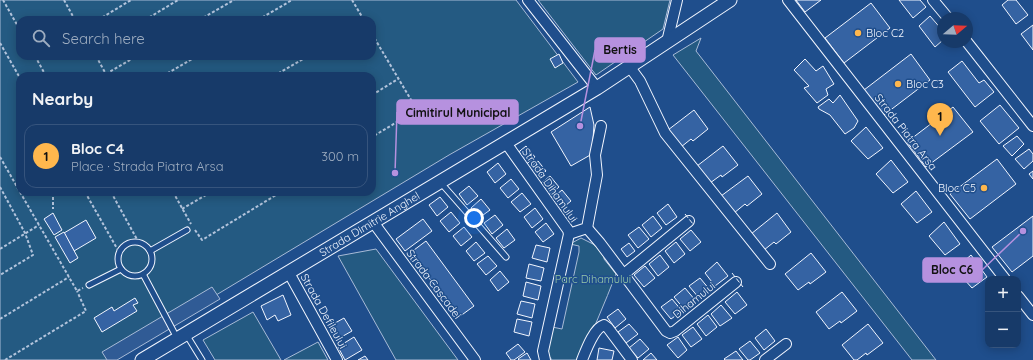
<!DOCTYPE html>
<meta charset="utf-8">
<style>
body{margin:0;font-family:Quicksand,sans-serif;background:#20416f;color:#f1f3f6}
.controls{position:absolute;right:12px;bottom:12px;display:grid;overflow:hidden;border-radius:8px;box-shadow:0 2px 10px #0003}
.controls button{width:36px;height:36px;display:grid;place-items:center;padding:0;border:0;border-bottom:1px solid #36547d;background:#173a69;color:#f1f3f6;font:20px sans-serif}
.compass{position:absolute;left:937px;top:12px;width:36px;height:36px;border-radius:50%;background:#173a69;box-shadow:0 2px 10px #0003;rotate:71deg}
.you{position:absolute;left:474px;top:218px;width:14px;height:14px;margin:-10px;border:3px solid #fff;border-radius:50%;background:#1a73e8;box-shadow:0 0 0 6px #1a73e833}
.badge{display:grid;place-items:center;width:26px;height:26px;border-radius:50%;background:#ffb74d;color:#111;font-size:13px;font-weight:700}
.pin{position:absolute;translate:-50% -33px;filter:drop-shadow(0 1px 2px #0008)}
.pin::after{content:'';position:absolute;top:21px;width:14px;height:12px;background:inherit;clip-path:polygon(0 0,100% 0,50% 100%)}
.list{margin:0;padding:0;list-style:none}
h2{display:flex;justify-content:space-between;align-items:center;height:52px;margin:0;padding:0 16px;font-size:17px}
h2 small{font-size:13px;font-weight:400;color:#9eadc0}
.list li{display:grid;grid-template-columns:26px 1fr auto;gap:12px;align-items:center;box-sizing:border-box;height:64px;margin:0 8px 8px;padding:0 8px;border:1px solid #36547d;border-radius:12px}
.list b{display:block;font-size:15px;white-space:nowrap}
.list p{margin:0;font-size:13px;white-space:nowrap;color:#9eadc0}
.list em{font-size:13px;font-style:normal;color:#9eadc0}
.icon{flex:none;width:22px;height:22px;fill:none;stroke:currentColor;stroke-width:2;stroke-linecap:round;stroke-linejoin:round}
.map{position:relative;flex:none;width:1033px;height:360px;overflow:hidden}
.search{position:absolute;background:#173a69;box-shadow:0 2px 10px #0003;left:16px;top:16px;width:360px;height:44px;display:flex;align-items:center;gap:10px;box-sizing:border-box;padding:0 14px;border-radius:12px;color:#9eadc0;font-size:15px}
.panel{position:absolute;background:#173a69;box-shadow:0 2px 10px #0003;left:16px;top:72px;width:360px;height:124px;border-radius:12px}
.map>svg:first-child{display:block}
.green{fill:#245a82;stroke:#a8bbd7;fill-rule:evenodd}
.parking{fill:#305b95;stroke:#a8bbd7}
.building{fill:#3563a3;stroke:#f2f6ff}
.lines{fill:none;stroke-linecap:round;stroke-linejoin:round}
.lane-casing{stroke:#f2f6ff;stroke-width:7}
.street-casing{stroke:#f2f6ff;stroke-width:12}
.secondary-casing{stroke:#f2f6ff;stroke-width:15}
.path{stroke:#b3c4dc;stroke-width:2;stroke-dasharray:3 2;stroke-linecap:butt}
.lane{stroke:#1f4e8c;stroke-width:5}
.street{stroke:#1f4e8c;stroke-width:10}
.secondary{stroke:#1f4e8c;stroke-width:13}
.fence{stroke:#f2f6ff;stroke-width:1;stroke-dasharray:5 2;stroke-linecap:butt}
.poi-dot{fill:#ffb74d;stroke:#1f4e8c;stroke-width:1.5}
.labels{text-anchor:middle;stroke-width:3;stroke-linejoin:round;paint-order:stroke}
.poi-label{font-size:11px;fill:#f2f6ff;stroke:#1f4e8c;text-anchor:start}
.street-label{font-size:11px;fill:#f2f6ff;stroke:#1f4e8c}
.park-label{font-size:11px;fill:#97c8a6;stroke:#1f4e8c}
.leader{fill:none;stroke:#b691df;stroke-width:1.5}
.callout-dot{fill:#b691df;stroke:#1f4e8c;stroke-width:1.5}
.callout{fill:#b691df;stroke:#b691df;stroke-width:1.5}
.callout-label{font-size:12px;text-anchor:middle;font-weight:bold;fill:#111}
</style>
<div class="map">
<svg width="1033" height="360" viewBox="0 0 1033 360">
<rect width="100%" height="100%" fill="#1f4e8c"/>
<g class="green">
<path d="M0,0H516L578,82L449,155L108,360H0ZM20,20H372V56H20ZM20,76H372V192H20Z"/>
<path d="M538,0H670L663,29L596,75Z"/>
<path d="M701,38L696,51L936,360H912L673,55Z"/>
<path d="M581,238L595,245L604,251V259L616,274C605,303 592,331 581,360H552L546,352L552,327L562,329L579,252V246L570,244Z"/>
<path d="M376,249L458,360H396L338,256Z"/>
<path d="M253,312L281,360H215L203,340Z"/>
<path d="M318,342L328,360H284Z"/>
</g>
<path class="parking" d="M212,287L220,299L117,360H107L102,352Z"/>
<g class="building">
<path d="M796,0H821L805,12Z"/>
<path d="M899,0H920L926,7L913,18Z"/>
<path d="M1008,0H1016L1028,15L1016,24L1002,5Z"/>
<path d="M871,3L890,28L844,63L825,38Z"/>
<path d="M930,16L943,31V40L935,47L919,26Z"/>
<path d="M1033,25V50L1021,34Z"/>
<path d="M559,54L563,63L555,68L550,59Z"/>
<path d="M911,54L930,80L884,115L864,90Z"/>
<path d="M805,59L816,71L823,66L834,84L826,89L828,95L817,103L804,88L809,86L794,70Z"/>
<path d="M962,61L979,83L984,80L994,92L975,107L948,72Z"/>
<path d="M840,95L858,121L854,128L845,134L830,115L819,109L818,107L829,99L833,103Z"/>
<path d="M1000,105L1019,128L999,144L980,121Z"/>
<path d="M590,107L594,125L592,154L571,166L551,132Z"/>
<path d="M953,107L973,132L926,167L907,142Z"/>
<path d="M694,110L708,129L693,141L691,139L681,147L668,130Z"/>
<path d="M866,127L883,148L868,159L851,141Z"/>
<path d="M1017,136L1024,144L1012,156L1003,146Z"/>
<path d="M526,146L535,157L524,166L515,155Z"/>
<path d="M723,146L738,165L722,177L721,175L710,183L697,166Z"/>
<path d="M1029,149L1033,154V161L1024,169L1015,159Z"/>
<path d="M997,159L1016,184L970,219L950,194Z"/>
<path d="M891,160L908,182L893,193L876,174Z"/>
<path d="M538,161L546,171L535,180L527,169Z"/>
<path d="M498,163L506,174L495,183L487,172Z"/>
<path d="M1033,171V179L1029,174Z"/>
<path d="M550,176L559,187L548,196L539,185Z"/>
<path d="M748,176L762,194L747,206L745,204L734,213L721,196Z"/>
<path d="M511,179L519,189L508,198L500,188Z"/>
<path d="M469,186L478,196L467,205L459,194Z"/>
<path d="M562,190L571,201L560,210L551,199Z"/>
<path d="M916,191L932,212L917,223L901,204Z"/>
<path d="M522,193L531,204L520,212L511,202Z"/>
<path d="M440,197L448,207L437,216L429,205Z"/>
<path d="M481,199L490,210L479,218L471,208Z"/>
<path d="M668,204L677,217L666,225L657,213Z"/>
<path d="M535,208L543,219L532,228L524,217Z"/>
<path d="M451,212L460,223L449,232L440,221Z"/>
<path d="M53,213L62,230L54,235L44,219Z"/>
<path d="M777,213L791,232L776,244L774,242L764,250L751,234Z"/>
<path d="M495,215L503,225L492,234L484,223Z"/>
<path d="M653,216L662,228L651,237L642,225Z"/>
<path d="M1033,216V256L1012,272L992,247Z"/>
<path d="M423,219L432,231L405,251L396,239Z"/>
<path d="M86,220L96,238L74,251L64,233Z"/>
<path d="M944,222L960,244L945,255L929,236Z"/>
<path d="M546,223L554,234L543,242L535,232Z"/>
<path d="M464,227L472,237L461,246L453,236Z"/>
<path d="M639,227L649,239L638,248L628,235Z"/>
<path d="M507,229L515,240L504,248L496,238Z"/>
<path d="M691,230L701,242L690,251L680,239Z"/>
<path d="M64,232L78,258L70,263L55,237Z"/>
<path d="M426,241L474,306L459,317L410,253Z"/>
<path d="M476,242L485,253L474,261L466,251Z"/>
<path d="M676,242L685,254L674,263L665,251Z"/>
<path d="M629,243L635,251L627,257L621,249Z"/>
<path d="M536,245L550,248L547,262L532,258Z"/>
<path d="M811,253L826,272L810,284L809,282L798,290L785,274Z"/>
<path d="M660,255L669,267L658,276L649,264Z"/>
<path d="M971,255L987,277L972,288L955,269Z"/>
<path d="M488,256L497,266L486,275L477,264Z"/>
<path d="M717,262L728,276L715,286L705,273Z"/>
<path d="M529,264L544,268L541,281L526,278Z"/>
<path d="M645,266L655,278L644,287L634,275Z"/>
<path d="M500,271L509,282L498,291L490,280Z"/>
<path d="M700,278L710,290L699,298L689,286Z"/>
<path d="M526,282L541,286L538,300L523,296Z"/>
<path d="M685,288L695,300L684,309L674,297Z"/>
<path d="M737,292L747,305L735,314L725,302Z"/>
<path d="M842,292L857,311L841,323L840,321L829,329L816,312Z"/>
<path d="M283,295L291,315L278,321L275,315L267,320L261,306Z"/>
<path d="M135,298L138,303L133,305L137,311L102,332L94,318L112,307L114,311Z"/>
<path d="M672,299L682,311L671,319L661,307Z"/>
<path d="M521,301L535,304L532,318L517,314Z"/>
<path d="M721,305L732,318L720,326L711,314Z"/>
<path d="M618,309L626,319L615,328L607,317Z"/>
<path d="M708,315L717,327L706,336L697,324Z"/>
<path d="M344,318L352,331L336,340L328,327Z"/>
<path d="M517,319L532,322L529,336L514,332Z"/>
<path d="M629,324L638,334L626,343L618,332Z"/>
<path d="M868,324L883,343L867,355L866,353L857,360H854L842,345Z"/>
<path d="M693,327L702,339L691,347L682,335Z"/>
<path d="M766,329L775,341L764,350L755,338Z"/>
<path d="M354,337L362,350L345,360L338,347Z"/>
<path d="M678,337L687,350L678,358L667,345Z"/>
<path d="M640,339L649,349L638,358L629,348Z"/>
<path d="M750,341L760,353L750,360H748L739,349Z"/>
<path d="M518,344L525,352L514,360H511L506,353Z"/>
<path d="M599,348L614,351L612,360H597Z"/>
<path d="M736,351L743,360H725L724,359Z"/>
<path d="M527,353L531,360H519L518,359Z"/>
<path d="M651,353L657,360H643Z"/>
<path d="M365,356L368,360H358Z"/>
</g>
<g class="lines">
<defs>
<g id="lane">
<path d="M441,183L506,257"/>
<circle cx="135" cy="259" r="17"/>
<path d="M150,251L187,230"/>
<path d="M143,274L177,338"/>
<path d="M89,285L121,269"/>
<path d="M186,334L202,360"/>
</g>
<g id="street">
<path d="M528,0L597,88"/>
<path d="M788,0L1005,279"/>
<path d="M933,0L948,18"/>
<path d="M667,42L677,0"/>
<path d="M967,42L1033,126"/>
<path d="M629,66L640,81L665,133L770,264"/>
<path d="M506,143L568,230L569,234L543,351L545,360"/>
<path d="M373,222L475,360"/>
<path d="M587,228L600,243L666,331L670,333L675,331L736,282"/>
<path d="M569,234L587,228L597,175L595,155L601,126"/>
<path d="M289,273L337,360"/>
<path d="M624,274L689,221"/>
<path d="M1018,296L1033,315"/>
<path d="M582,360C586,350 594,328 604,325L608,328L632,360"/>
<path d="M765,360L786,344"/>
</g>
<g id="secondary">
<path id="s1" d="M142,360L597,88L730,0"/>
</g>
</defs>
<use href="#lane" class="lane-casing"/>
<use href="#street" class="street-casing"/>
<use href="#secondary" class="secondary-casing"/>
<g class="path">
<path d="M3,0L20,30"/>
<path d="M64,0L75,20"/>
<path d="M352,0L364,20"/>
<path d="M98,20L131,0"/>
<path d="M145,20L178,0"/>
<path d="M199,20L234,0"/>
<path d="M258,20L292,0"/>
<path d="M372,34L417,110L372,137"/>
<path d="M0,43L20,78"/>
<path d="M35,56L46,76"/>
<path d="M96,56L107,76"/>
<path d="M106,74L137,56"/>
<path d="M163,76L197,56"/>
<path d="M274,76L308,56"/>
<path d="M372,95L398,79"/>
<path d="M0,157L20,192"/>
<path d="M0,187L25,233L33,255L0,275"/>
<path d="M20,192L77,291L83,288"/>
<path d="M53,192V209"/>
<path d="M85,192L119,252"/>
<path d="M111,192L139,243"/>
<path d="M173,192L191,224"/>
<path d="M182,209L211,192"/>
<path d="M195,230L202,240L281,192"/>
<path d="M0,249L39,225"/>
<path d="M0,319L69,277"/>
<path d="M5,360L86,311L77,291"/>
</g>
<use href="#lane" class="lane"/>
<use href="#street" class="street"/>
<use href="#secondary" class="secondary"/>
<g class="fence">
<path d="M685,214L693,224"/>
<path d="M732,273L743,287"/>
</g>
</g>
<g class="poi-dot">
<circle cx="858" cy="33" r="4"/>
<circle cx="898" cy="84" r="4"/>
<circle cx="984" cy="188" r="4"/>
</g>
<g class="labels">
<g class="poi-label">
<text x="866" y="37">Bloc C2</text>
<text x="906" y="88">Bloc C3</text>
<text x="976" y="192" text-anchor="end">Bloc C5</text>
</g>
<g class="street-label">
<text transform="translate(906 132) rotate(52)" y="4">Strada Piatra Arsa</text>
<text transform="translate(550 185) rotate(55)" y="4">Strada Dihamului</text>
<text dy="4" stroke="none"><textPath href="#s1" startOffset="265">Strada Dimitrie Anghel</textPath></text>
<text transform="translate(434 284) rotate(53)" y="4">Strada Cascadei</text>
<text transform="translate(694 300) rotate(-39)" y="4">Dihamului</text>
<text transform="translate(324 311) rotate(61)" y="4">Strada Defileului</text>
</g>
<g class="park-label">
<text x="593" y="283">Parc Dihamului</text>
</g>
</g>
<path class="leader" d="M580 126L595 50M395 173L397 112M1023 231L982 270"/>
<g class="callout-dot">
<circle cx="580" cy="126" r="4"/>
<circle cx="395" cy="173" r="4"/>
<circle cx="1023" cy="231" r="4"/>
</g>
<g class="callout">
<rect x="595" y="38" width="50" height="24" rx="4"/>
<rect x="397" y="100" width="121" height="24" rx="4"/>
<rect x="923" y="258" width="59" height="24" rx="4"/>
</g>
<g class="callout-label">
<text x="620" y="54">Bertis</text>
<text x="458" y="117">Cimitirul Municipal</text>
<text x="952" y="274">Bloc C6</text>
</g>
</svg>
<div class="controls">
<button>+</button>
<button>−</button>
</div>
<svg class="compass" viewBox="-18 -18 36 36"><path d="M0-13l5 13h-10z" fill="#e53935"/><path d="M0 13l5-13h-10z" fill="#9eadc0"/></svg>
<div class="you"></div>
<div class="pin badge" style="left:940px;top:136px">1</div>
<div class="search"><svg class="icon" aria-label="search" viewBox="0 0 24 24"><circle cx="10" cy="10" r="6"/><path d="M15 15l6 6"/></svg>Search here</div>
<section class="panel">
<h2>Nearby<small></small></h2>
<ul class="list">
<li><span class="badge">1</span><div><b>Bloc C4</b><p>Place · Strada Piatra Arsa</p></div><em>300 m</em></li>
</ul>
</section>
</div>
